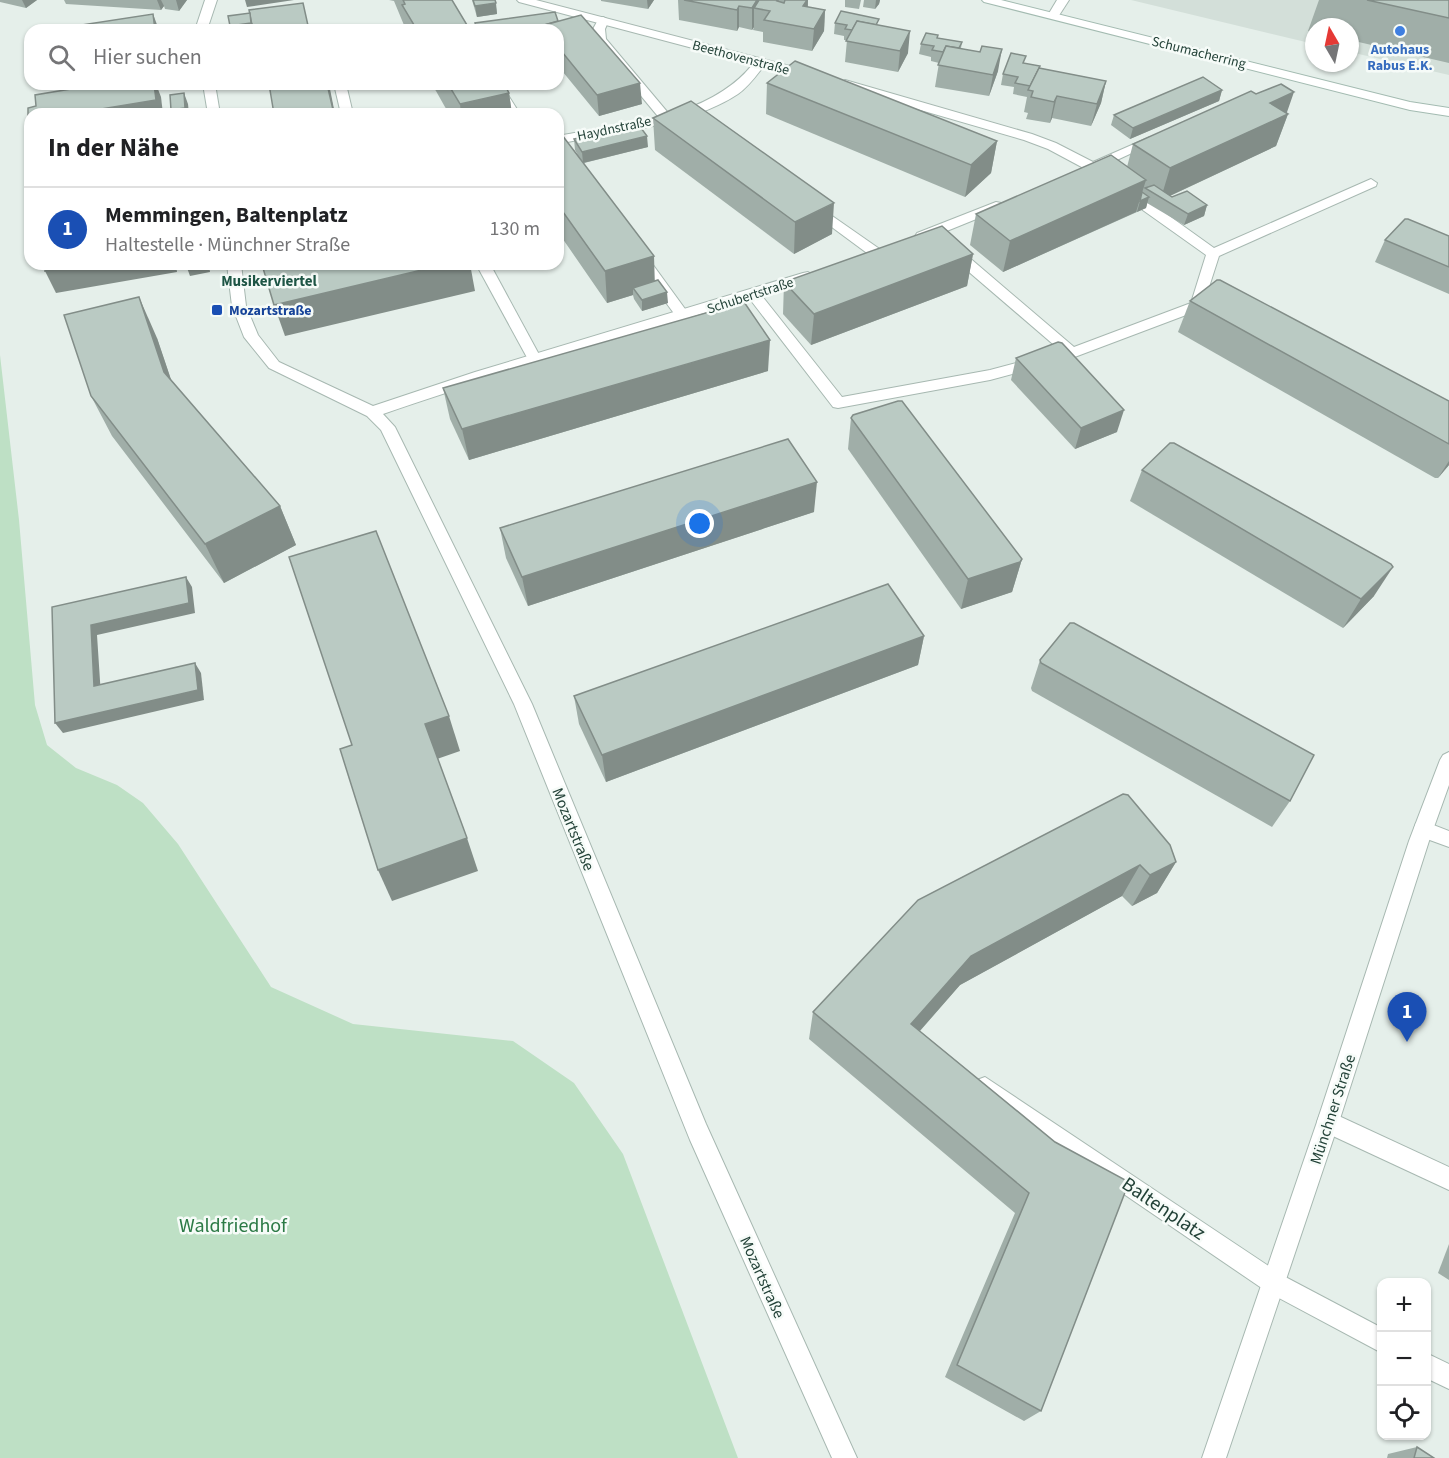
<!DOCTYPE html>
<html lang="de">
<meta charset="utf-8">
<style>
body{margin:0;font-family:"Source Sans 3",sans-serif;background:#f2f2f2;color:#202124}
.controls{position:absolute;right:18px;bottom:18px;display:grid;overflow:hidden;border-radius:12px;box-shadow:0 2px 4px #0004}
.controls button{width:54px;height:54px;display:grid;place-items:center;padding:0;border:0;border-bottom:2px solid #e0e0e0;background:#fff;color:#202124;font:30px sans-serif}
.compass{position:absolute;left:1305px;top:18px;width:54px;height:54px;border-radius:50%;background:#fff;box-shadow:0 2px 4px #0004;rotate:351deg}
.you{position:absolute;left:700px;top:524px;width:21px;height:21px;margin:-15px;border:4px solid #fff;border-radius:50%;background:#1a73e8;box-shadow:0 0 0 9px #1a73e833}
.badge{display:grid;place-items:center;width:39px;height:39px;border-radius:50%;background:#7c3aed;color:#fff;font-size:20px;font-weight:700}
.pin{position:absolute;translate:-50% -50px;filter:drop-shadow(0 2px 3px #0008)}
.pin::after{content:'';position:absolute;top:32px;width:21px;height:18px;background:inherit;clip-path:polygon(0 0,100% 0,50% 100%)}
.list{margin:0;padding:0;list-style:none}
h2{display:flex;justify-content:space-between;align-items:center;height:78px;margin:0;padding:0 24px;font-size:26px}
h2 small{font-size:20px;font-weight:400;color:#757577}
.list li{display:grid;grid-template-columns:39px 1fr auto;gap:18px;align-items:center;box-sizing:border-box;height:84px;padding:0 24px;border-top:2px solid #e0e0e0}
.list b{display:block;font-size:22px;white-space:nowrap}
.list p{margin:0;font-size:20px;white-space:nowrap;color:#757577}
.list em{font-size:20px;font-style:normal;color:#757577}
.icon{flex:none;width:33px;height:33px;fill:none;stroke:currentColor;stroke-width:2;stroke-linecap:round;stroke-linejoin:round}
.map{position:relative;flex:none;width:1449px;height:1458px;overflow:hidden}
.search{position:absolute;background:#fff;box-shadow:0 2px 4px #0004;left:24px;top:24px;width:540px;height:66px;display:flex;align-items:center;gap:15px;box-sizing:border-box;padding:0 21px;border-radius:18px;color:#757577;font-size:22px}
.panel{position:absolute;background:#fff;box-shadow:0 2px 4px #0004;left:24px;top:108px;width:540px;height:162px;border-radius:18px}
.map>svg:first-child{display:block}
.built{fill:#d3dfd9}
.green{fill:#bee0c5}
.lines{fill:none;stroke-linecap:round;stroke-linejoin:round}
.service-casing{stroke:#a7b8b1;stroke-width:2}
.minor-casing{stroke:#a7b8b1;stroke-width:2}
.tertiary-casing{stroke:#a7b8b1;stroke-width:2}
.secondary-casing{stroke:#a3bbb1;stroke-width:2}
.service{fill:#fff;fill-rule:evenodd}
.minor{fill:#fff;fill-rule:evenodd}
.tertiary{fill:#fff;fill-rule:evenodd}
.secondary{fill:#fff;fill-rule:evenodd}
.wall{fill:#a0aea8}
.shaded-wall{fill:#828d88}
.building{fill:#bacac3;stroke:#828d88;stroke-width:1.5}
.shop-dot{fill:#3f7fe0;stroke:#f6fbf8;stroke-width:2}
.transit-dot{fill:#1a4fb4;stroke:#f6fbf8;stroke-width:2}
.labels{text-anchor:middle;stroke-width:5;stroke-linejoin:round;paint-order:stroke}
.far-shop-label{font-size:14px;font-weight:bold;fill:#366cbe;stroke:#f6fbf8}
.far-street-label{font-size:14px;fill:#234238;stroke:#f6fbf8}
.far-transit-label{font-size:14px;font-weight:bold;fill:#164399;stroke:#f6fbf8;text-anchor:start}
.far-neighbourhood-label{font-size:15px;font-weight:bold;fill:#1e5545;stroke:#f6fbf8}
.street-label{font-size:16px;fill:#234238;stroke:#f6fbf8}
.near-street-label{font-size:20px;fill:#234238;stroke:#f6fbf8}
.near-park-label{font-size:20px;fill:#2c7a46;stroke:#f6fbf8}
</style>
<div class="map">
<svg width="1449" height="1458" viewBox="0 0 1449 1458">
<rect width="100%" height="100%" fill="#e5efea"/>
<path class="built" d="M1131,0H1449V75L1350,52V27H1314V44Z"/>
<path class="green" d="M0,355L19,520L35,705L47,745L76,768L117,785L143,803L178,844L271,987L353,1024L513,1041L574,1083L623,1154L738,1458H0Z"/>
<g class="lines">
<defs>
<g id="service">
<path d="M603,17L609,20L605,29L606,39L669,114V120H661L594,39L593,29L599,18Z"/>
<path d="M334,84H346L353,114H341Z"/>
<path d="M489,84H501L520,114H508Z"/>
<path d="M1371,179L1377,183L1376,186L1219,256L1202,309L1072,358L990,380L838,408L833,407L746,294L753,290L758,291L842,397L990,370L1061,351L948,254L946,251L948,248H958L1074,347L1191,303L1206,255L1123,196L1122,193L1123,190H1133L1214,248Z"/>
<path d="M815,204L881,250L883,253L881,256H871L810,211L808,208L810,205Z"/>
<path d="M640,253L645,254L688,313L690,316L688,319H678L635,260L633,257L635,254Z"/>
<path d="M476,264H490L542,360L540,363H530Z"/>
<path d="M1423,821L1449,831V847L1416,835L1414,829L1416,823Z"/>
<path d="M985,1077L1282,1275L1286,1283L1282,1291L1274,1295L1266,1291L977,1094L974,1087L977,1080Z"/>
<path d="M1328,1111L1449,1167V1190L1320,1130L1317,1122L1320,1114Z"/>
</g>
<g id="minor">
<path d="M205,0H217L207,30H195Z"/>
<path d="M517,0H536L813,72L815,75L809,79L763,67C756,76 748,87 738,94C690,126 614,132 558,144V136C624,123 708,120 753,64L519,2Z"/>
<path d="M1057,0H1069L1058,17H1050L1048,15Z"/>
<path d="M845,80L1032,134L1056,143L1093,162L1150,137H1158L1160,140L1091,172L1048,149L1024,140L841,87L839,84Z"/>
<path d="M203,84H215L220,114H208Z"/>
<path d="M996,202L1001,203L1003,206L1001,209L927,239L922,240L915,236L917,233Z"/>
<path d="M227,264H241L246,306L258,335L279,362L373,406L475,372L803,273L808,272L815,276L813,279C670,325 525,365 383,414L395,427L532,704L706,1124L857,1458H832L690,1140L514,704L381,430L367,416L269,368L244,337L232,306Z"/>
<path d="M1274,1271L1382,1328V1353L1266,1291L1262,1283L1266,1275Z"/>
<path d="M1426,1353L1449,1364V1389L1426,1378Z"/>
</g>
<path id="tertiary" d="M1449,752V785L1429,841L1339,1122L1226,1458H1202L1317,1122L1409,841L1440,760L1443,755Z"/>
<path id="secondary" d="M982,0H1001L1410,102L1449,108V116L1410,110L984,2Z"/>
</defs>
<use href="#service" class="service-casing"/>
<use href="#minor" class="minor-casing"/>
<use href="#tertiary" class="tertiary-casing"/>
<use href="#secondary" class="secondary-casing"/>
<use href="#service" class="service"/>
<use href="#minor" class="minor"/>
<use href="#tertiary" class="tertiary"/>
<use href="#secondary" class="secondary"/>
</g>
<g class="wall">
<path d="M0,0H37L26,8L0,2Z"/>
<path d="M64,0H187L179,11L165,9L164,6L161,10L66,4Z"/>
<path d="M389,0H453V3L470,30H406L394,1Z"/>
<path d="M472,0H495L497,14L477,17Z"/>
<path d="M601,0H654L648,9L601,1Z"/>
<path d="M678,0H808V7L825,10L824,31L812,51L763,42V32L753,30L754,27L752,30L739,27L737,31L679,20Z"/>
<path d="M845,0H861L859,9L845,7Z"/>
<path d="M864,0H880L879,4L875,9L863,7Z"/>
<path d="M1319,0H1449V63L1350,40V27H1314V32L1308,31Z"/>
<path d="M558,21L642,104L599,116L558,66V30H476L475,23Z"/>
<path d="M835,23L878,25L908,53L898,72L845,62L847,40H844V36L834,34Z"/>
<path d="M938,38L962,42L961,48L998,71L989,96L935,87L939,63L931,61V57L919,54L921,44Z"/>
<path d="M1024,63L1039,68L1106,81L1101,103L1091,126L1052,118L1050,123L1026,119L1028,113L1024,112L1027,97L1013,94L1014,87L1001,85L1003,74Z"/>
<path d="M767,83L997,141L991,173L965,197L766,114Z"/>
<path d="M432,84H504L509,93L512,114H449Z"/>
<path d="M1222,90L1219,101L1130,139L1111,125L1114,115Z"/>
<path d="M1287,113L1288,114L1276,146L1170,196L1172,197L1207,205L1204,216L1184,225L1147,203L1146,208L1003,272L970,245L976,214L1127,167L1133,144Z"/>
<path d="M653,118L832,234L794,254L655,150Z"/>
<path d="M558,131L578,155L575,150L574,139L648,147L584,163L668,303L642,311L634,299L633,295L607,303L558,232Z"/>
<path d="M1449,236V294L1375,262L1385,240Z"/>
<path d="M973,254L967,286L811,345L783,314L784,282Z"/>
<path d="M1190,301L1449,401V465L1438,478H1435L1178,332Z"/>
<path d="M157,338L171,380L280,506L296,545L224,583L112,436L91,396Z"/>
<path d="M1016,358L1117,432L1075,449L1011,380Z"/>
<path d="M768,371L469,460L450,419L443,388Z"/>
<path d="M851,418L1022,559L1012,592L961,609L848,449Z"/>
<path d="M1142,470L1374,596L1343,628L1130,501Z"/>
<path d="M814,512L528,606L506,558L500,528Z"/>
<path d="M924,636L918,665L606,782L579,724L574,696Z"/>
<path d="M1040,660L1290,801L1272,827L1032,691L1031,688Z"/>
<path d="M1123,794L1176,862L1157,893L1132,906L1122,896L960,985L920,1031L1055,1142L1041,1411L1024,1421L945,1377L1015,1213L809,1039L813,1012Z"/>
<path d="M1449,1244V1280L1438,1273Z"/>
<path d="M1417,1447L1414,1458H1387L1388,1454Z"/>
</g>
<g class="shaded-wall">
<path d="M22,0H37L26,8Z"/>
<path d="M157,0H161L164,6L161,10Z"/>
<path d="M176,0H187L179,11Z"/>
<path d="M245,0H294L247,7Z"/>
<path d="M647,0H654L648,9Z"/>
<path d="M757,0H770L754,8V27L752,30V8Z"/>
<path d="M807,0H808L807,19L803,6Z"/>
<path d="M876,0H880L879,4L875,9Z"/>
<path d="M496,3L497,14L477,17L475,6Z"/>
<path d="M739,6V27L737,31V10Z"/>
<path d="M825,10L824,31L812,51L814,29Z"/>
<path d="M153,14L159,30H155Z"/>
<path d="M559,23L541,26V30H507Z"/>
<path d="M910,31L908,53L898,72L900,51Z"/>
<path d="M1002,49L998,71L989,96L993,75Z"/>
<path d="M1106,81L1101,103L1091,126L1097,104Z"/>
<path d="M640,83L642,104L599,116L597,95Z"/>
<path d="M154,84H156L161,97L163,114H71Z"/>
<path d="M327,84H329L335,114H334Z"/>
<path d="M1222,90L1219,101L1130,139L1133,128Z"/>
<path d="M1294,92L1286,115L1288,114L1276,146L1163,199L1161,198L1170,168L1270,103Z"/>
<path d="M184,93L188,104L189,114H173L171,110Z"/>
<path d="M509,93L512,114H461L460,104Z"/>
<path d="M1057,96L1052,118L1050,123L1054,102Z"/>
<path d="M47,109L50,114H43V110Z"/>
<path d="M647,136L648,147L583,163L582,152Z"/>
<path d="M997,141L991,173L965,197L971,165Z"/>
<path d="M1146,180L1136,212L1003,272L1010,241Z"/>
<path d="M1149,197L1146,208L1137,212L1140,201Z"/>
<path d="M834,203L832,234L794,254L795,222Z"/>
<path d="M1207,205L1204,216L1184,225L1188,214Z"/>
<path d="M973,254L967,286L811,345L814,314Z"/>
<path d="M654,256L655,288H633V295L607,303L605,271Z"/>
<path d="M86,264H176L177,272L56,293L45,271Z"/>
<path d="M189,264H209L210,272L190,276L186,265Z"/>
<path d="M447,264H470L475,291L285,336L274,305Z"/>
<path d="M667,292L668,303L642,311V300Z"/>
<path d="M139,297L157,338L182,412L164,372Z"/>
<path d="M770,340L768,371L469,460L462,429Z"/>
<path d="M1124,410L1117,432L1075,449L1081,428Z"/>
<path d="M1449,461V465L1438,478Z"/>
<path d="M817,482L814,512L528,606L522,577Z"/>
<path d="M280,506L296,545L224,583L205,544Z"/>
<path d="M1022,559L1012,592L961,609L968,579Z"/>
<path d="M1393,567L1374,596L1343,628L1361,599Z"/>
<path d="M186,577L192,587L195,613L97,635L101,696L94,686L91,625Z"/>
<path d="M924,636L918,665L606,782L602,755Z"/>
<path d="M195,663L201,673L204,700L63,733L55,723Z"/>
<path d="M449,716L460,751L437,759L425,724Z"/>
<path d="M467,838L478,871L392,901L378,870Z"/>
<path d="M1176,862L1157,893L1132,906L1150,875Z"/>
<path d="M1140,865L1122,896L960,985L903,1050L911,1024L971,956Z"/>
</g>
<g class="building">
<path d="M403,0H452L470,30H417L402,5L405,4Z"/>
<path d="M473,0H495L496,3L475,6Z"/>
<path d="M684,0H757L752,8L739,6L737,10Z"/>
<path d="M759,0H778L777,1L784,3L785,0H807L803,6L825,10L814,29L764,20L770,11L754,8Z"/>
<path d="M1367,0H1449V18Z"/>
<path d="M303,3L309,30H253L249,10Z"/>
<path d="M841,11L879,19L876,25L857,21L852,30L845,29L847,25L835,23Z"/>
<path d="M555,12L558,21L544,25L507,30H477L475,23Z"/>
<path d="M250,13L251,23L230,26L228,16Z"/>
<path d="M153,14L155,30H49Z"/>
<path d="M581,15L640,83L597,95L558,47V30H544L541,26Z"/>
<path d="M857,21L910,31L900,51L846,41Z"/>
<path d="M252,24L253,30H231L230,27Z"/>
<path d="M926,33L938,35L937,38L962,42L959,48L946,46L943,52L932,50L934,46L921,44Z"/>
<path d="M946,46L980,52L982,46L1002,49L993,75L938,65Z"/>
<path d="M1011,53L1026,56L1023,63L1040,66L1030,86L1015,83L1018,77L1003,74Z"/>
<path d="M795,61L997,141L971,165L767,83Z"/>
<path d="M1039,68L1106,81L1097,104L1057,96L1054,102L1031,97L1033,91L1028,90Z"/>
<path d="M1203,77L1222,90L1133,128L1114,115Z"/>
<path d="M101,84H154L156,100L71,114H48L47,109L43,110V114H30V126L28,127V108L36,106L35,95Z"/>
<path d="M269,84H327L334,114H274Z"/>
<path d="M448,84H504L509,93L460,104Z"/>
<path d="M1281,84L1294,92L1270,103L1288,114L1170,168L1133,144L1251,91L1256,94Z"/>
<path d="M184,93L185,108L171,110L170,95Z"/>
<path d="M691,101L834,203L795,222L653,118Z"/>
<path d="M638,124L647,136L582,152L574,139Z"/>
<path d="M558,131H559L654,256L605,271L558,205Z"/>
<path d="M1111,155L1146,180L1010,241L976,214Z"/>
<path d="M1154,185L1172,197L1187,191L1207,205L1188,214L1145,188Z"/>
<path d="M1142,192L1149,197L1140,201Z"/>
<path d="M1405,219H1408L1449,236V267L1385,240Z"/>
<path d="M942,226L973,254L814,314L784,282Z"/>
<path d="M45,264H86L45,271Z"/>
<path d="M282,264H447L274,305L263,268Z"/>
<path d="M658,280L667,292L642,300L633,288Z"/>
<path d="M1217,280H1220L1449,401V444L1190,301Z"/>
<path d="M139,297L164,372L280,506L205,544L91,396L64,315Z"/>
<path d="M744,302L770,340L462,429L443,388Z"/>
<path d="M1058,342L1062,343L1124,410L1081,428L1016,358Z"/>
<path d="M898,401H902L1022,559L1020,562L968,579L851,418L853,415Z"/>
<path d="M788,439L817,482L522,577L500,528Z"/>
<path d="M1170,443H1174L1391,564L1393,567L1361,599L1142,470Z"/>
<path d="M376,531L449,716L425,724L467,838L378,870L340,749L352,745L289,557Z"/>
<path d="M186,577L189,603L91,625L94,686L195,663L198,690L55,723L52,607Z"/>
<path d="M888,584L924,636L602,755L574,696Z"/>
<path d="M1070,623H1074L1314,755L1290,801L1041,663L1040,660Z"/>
<path d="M1123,794L1128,795L1170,845L1176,862L1150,875L1140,865L971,956L911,1024L1055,1142L1129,1182L1041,1411L957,1365L1029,1193L813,1012L918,900Z"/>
<path d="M1417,1447L1434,1458H1414Z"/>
</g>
<circle class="shop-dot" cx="1400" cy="31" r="6"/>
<rect class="transit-dot" x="211" y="304" width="12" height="12" rx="3"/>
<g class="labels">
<g class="far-shop-label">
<text x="1400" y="54">Autohaus<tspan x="1400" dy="16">Rabus E.K.</tspan></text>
</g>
<g class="far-street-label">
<text transform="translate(1199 52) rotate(14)" y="5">Schumacherring</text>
<text transform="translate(741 57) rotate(15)" y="5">Beethovenstraße</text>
<text transform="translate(614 128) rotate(-12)" y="5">Haydnstraße</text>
<text transform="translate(750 295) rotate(-18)" y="5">Schubertstraße</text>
</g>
<g class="far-transit-label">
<text x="229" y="315">Mozartstraße</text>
</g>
<g class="far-neighbourhood-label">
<text x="269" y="286">Musikerviertel</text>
</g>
<g class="street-label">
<text transform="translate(574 829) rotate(68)" y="6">Mozartstraße</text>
<text transform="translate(1332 1109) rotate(-72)" y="6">Münchner Straße</text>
<text transform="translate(763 1277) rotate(66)" y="6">Mozartstraße</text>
</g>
<g class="near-street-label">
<text transform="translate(1164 1208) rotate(34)" y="7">Baltenplatz</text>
</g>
<g class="near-park-label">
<text x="233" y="1232">Waldfriedhof</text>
</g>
</g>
</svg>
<div class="controls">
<button>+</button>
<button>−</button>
<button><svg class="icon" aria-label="locate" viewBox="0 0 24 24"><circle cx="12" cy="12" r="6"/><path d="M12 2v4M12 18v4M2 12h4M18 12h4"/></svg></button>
</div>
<svg class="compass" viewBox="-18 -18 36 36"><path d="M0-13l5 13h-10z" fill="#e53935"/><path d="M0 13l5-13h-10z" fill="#757577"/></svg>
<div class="you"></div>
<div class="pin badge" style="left:1407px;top:1042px;background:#1a4fb4">1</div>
<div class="search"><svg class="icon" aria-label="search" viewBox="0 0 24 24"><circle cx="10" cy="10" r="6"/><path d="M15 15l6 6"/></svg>Hier suchen</div>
<section class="panel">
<h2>In der Nähe<small></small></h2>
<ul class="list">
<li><span class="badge" style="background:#1a4fb4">1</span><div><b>Memmingen, Baltenplatz</b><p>Haltestelle · Münchner Straße</p></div><em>130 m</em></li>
</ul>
</section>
</div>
